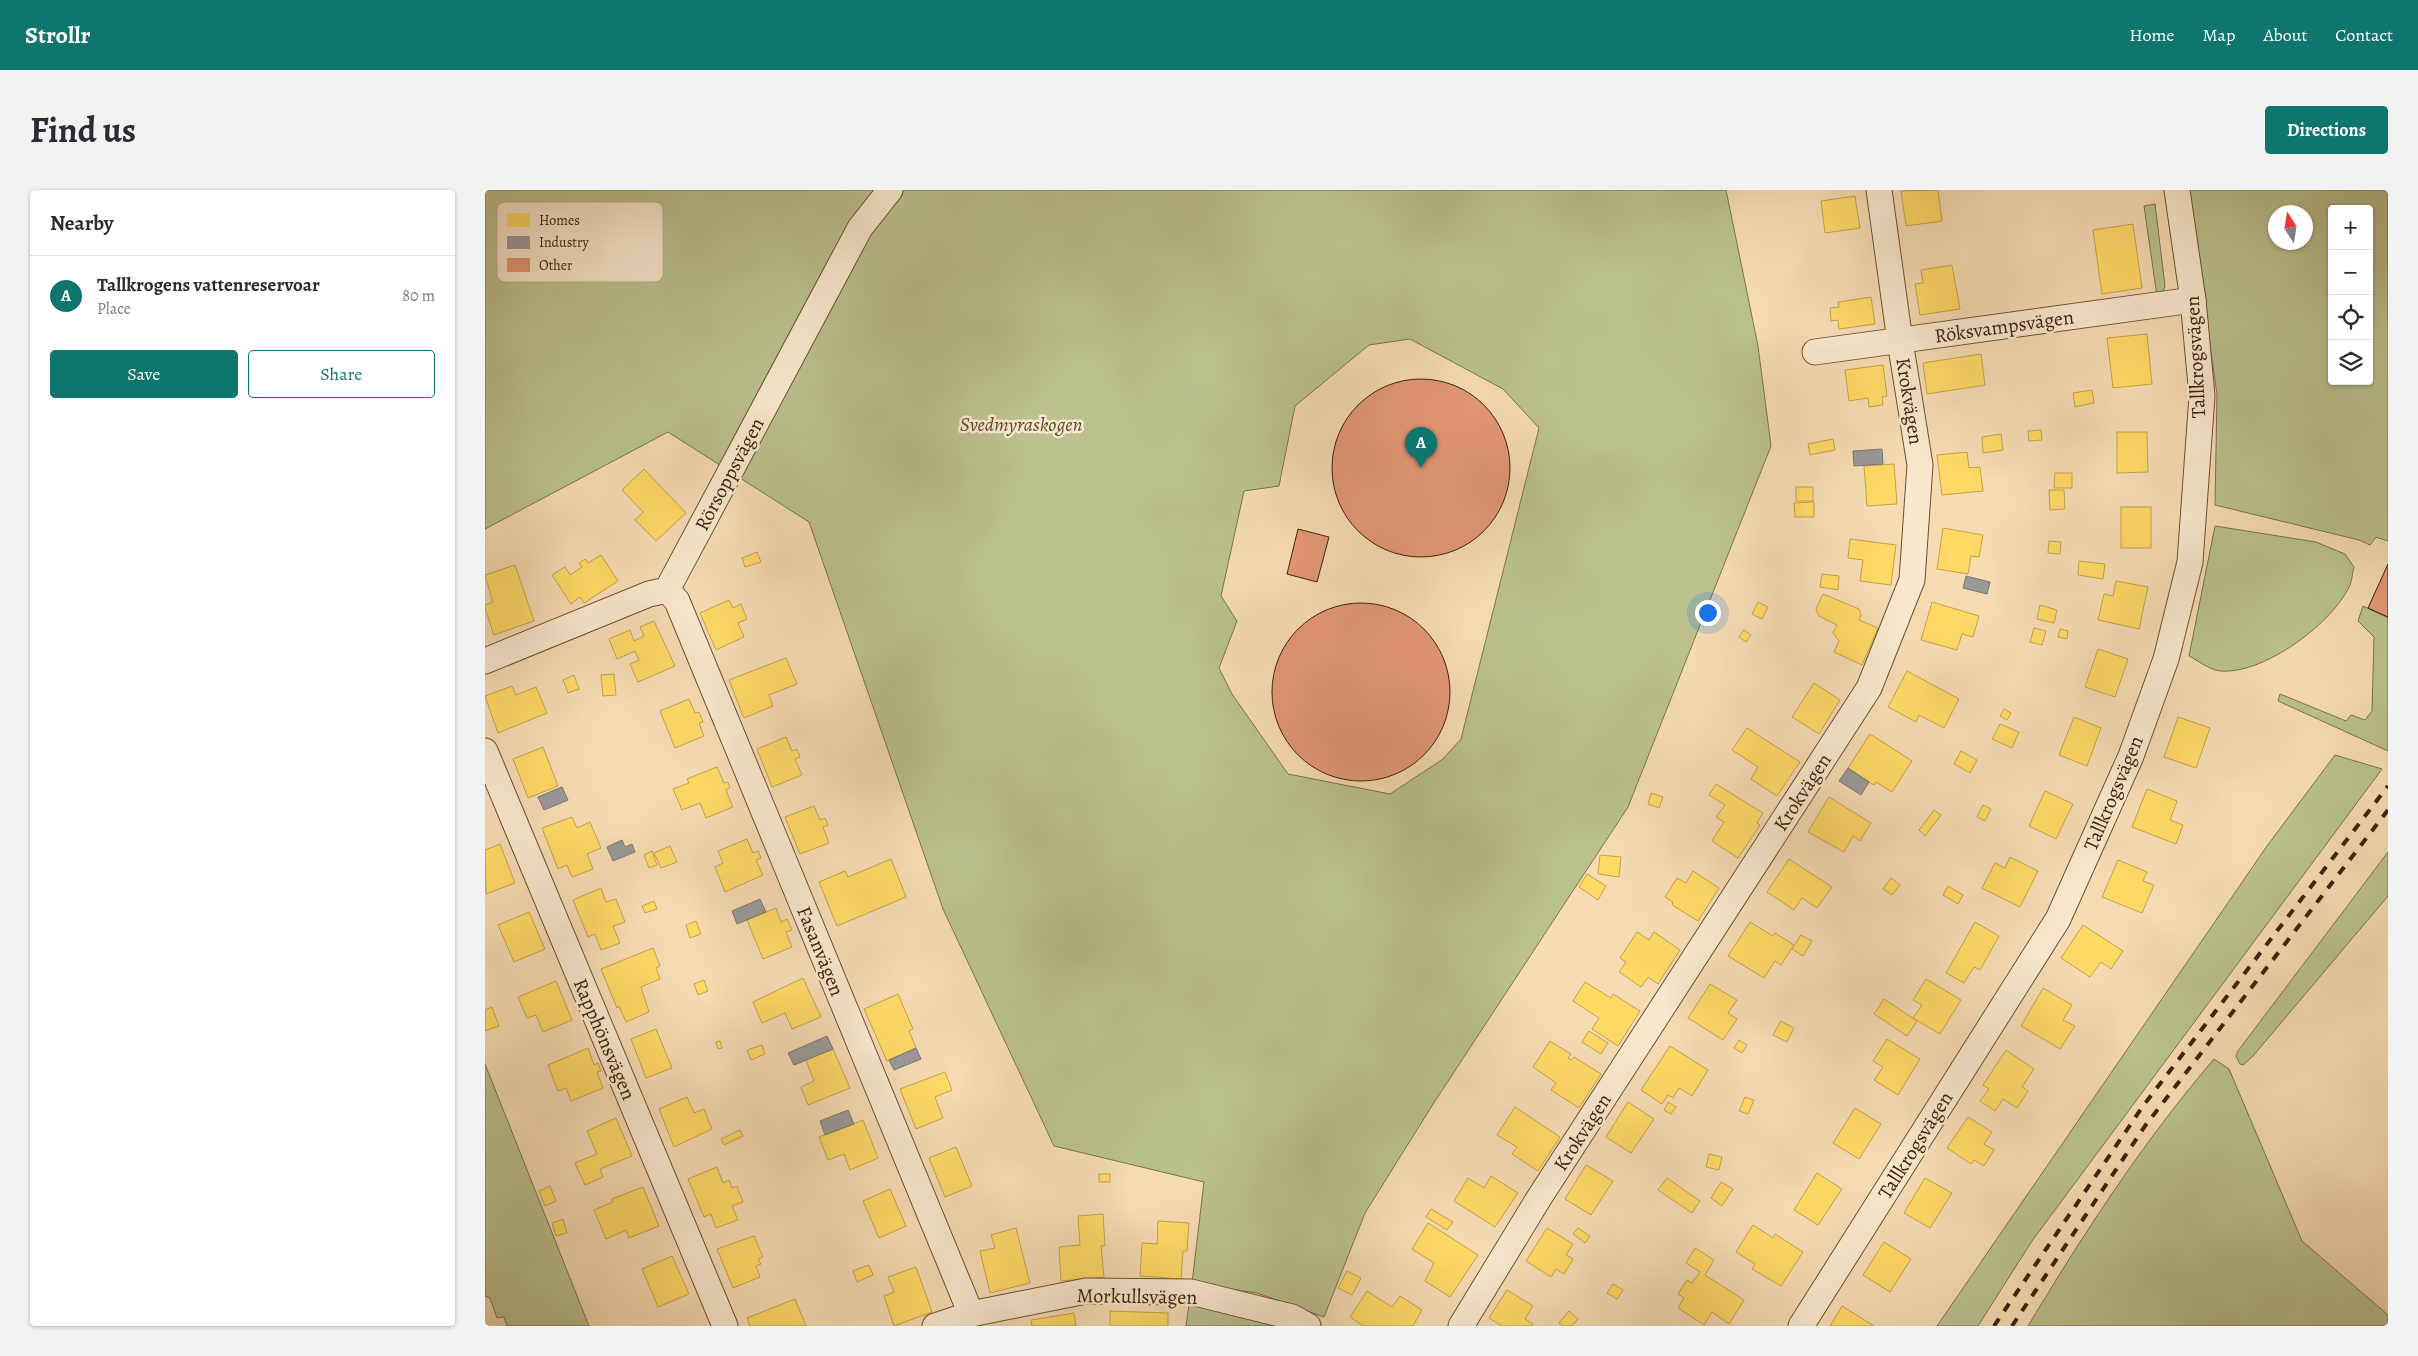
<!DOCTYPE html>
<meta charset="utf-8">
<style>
body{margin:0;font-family:Alegreya,serif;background:#f2f2f3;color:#2b2b33}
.controls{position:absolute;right:15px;top:15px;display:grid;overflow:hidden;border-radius:5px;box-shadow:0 1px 4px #0004}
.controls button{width:45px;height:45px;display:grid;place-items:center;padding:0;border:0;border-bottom:1px solid #e1e1e2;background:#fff;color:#2b2b33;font:25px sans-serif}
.compass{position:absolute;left:1783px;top:15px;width:45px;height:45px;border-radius:50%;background:#fff;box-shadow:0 1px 4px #0004;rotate:348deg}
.you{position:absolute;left:1222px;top:422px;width:18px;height:18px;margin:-12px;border:4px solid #fff;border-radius:50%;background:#1a73e8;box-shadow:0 0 0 8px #1a73e833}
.badge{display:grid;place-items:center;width:32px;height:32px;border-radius:50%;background:#0f766e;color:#fff;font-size:16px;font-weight:700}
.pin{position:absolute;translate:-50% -41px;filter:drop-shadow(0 1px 2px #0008)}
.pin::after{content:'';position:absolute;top:26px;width:18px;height:15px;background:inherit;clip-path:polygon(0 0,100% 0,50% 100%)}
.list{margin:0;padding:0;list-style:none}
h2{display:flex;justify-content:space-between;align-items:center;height:65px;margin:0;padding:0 20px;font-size:21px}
h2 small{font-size:16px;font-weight:400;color:#7c7c81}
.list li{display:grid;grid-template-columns:32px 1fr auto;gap:15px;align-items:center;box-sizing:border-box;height:80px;padding:0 20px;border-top:1px solid #e1e1e2}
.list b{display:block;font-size:19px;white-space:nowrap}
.list p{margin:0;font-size:16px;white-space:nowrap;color:#7c7c81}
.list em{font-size:16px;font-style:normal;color:#7c7c81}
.actions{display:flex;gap:10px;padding:15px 20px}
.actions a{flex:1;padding:11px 0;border:1px solid #0f766e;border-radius:5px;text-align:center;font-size:18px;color:#0f766e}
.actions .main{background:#0f766e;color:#fff}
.icon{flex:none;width:28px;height:28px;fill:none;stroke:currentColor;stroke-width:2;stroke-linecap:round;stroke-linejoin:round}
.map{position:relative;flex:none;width:1903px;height:1136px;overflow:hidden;border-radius:5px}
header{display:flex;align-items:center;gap:30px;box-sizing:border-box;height:70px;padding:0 25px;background:#0f766e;color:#fff}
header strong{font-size:24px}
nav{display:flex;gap:28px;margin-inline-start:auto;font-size:18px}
.intro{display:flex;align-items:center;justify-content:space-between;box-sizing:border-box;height:120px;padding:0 30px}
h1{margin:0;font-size:35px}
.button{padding:12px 22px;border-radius:5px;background:#0f766e;color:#fff;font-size:18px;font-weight:700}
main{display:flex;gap:30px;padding:0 30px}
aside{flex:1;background:#fff;border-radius:5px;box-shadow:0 1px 4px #0004}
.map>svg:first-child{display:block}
.green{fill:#bac18f;stroke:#7c724c;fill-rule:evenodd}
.homes{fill:#ffd966;stroke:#c5a24a}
.industry{fill:#999;stroke:#7e756e}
.building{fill:#e49777;stroke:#3e2208}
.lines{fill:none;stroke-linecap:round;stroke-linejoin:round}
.minor-casing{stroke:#6c5033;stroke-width:27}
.minor{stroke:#f9e8ce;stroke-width:25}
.rail{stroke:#3e2208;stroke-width:4;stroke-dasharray:9 9;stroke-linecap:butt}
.labels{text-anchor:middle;stroke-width:5;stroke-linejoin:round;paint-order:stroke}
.street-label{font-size:20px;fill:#3e2208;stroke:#f9e8ce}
.park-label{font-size:20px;font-style:italic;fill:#5d4a2a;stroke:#f9e8ce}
.key{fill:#f9e8ce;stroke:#c1ad93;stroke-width:1}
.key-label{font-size:14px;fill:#3e2208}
</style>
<header>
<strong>Strollr</strong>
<nav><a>Home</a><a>Map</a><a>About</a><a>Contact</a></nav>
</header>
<div class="intro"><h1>Find us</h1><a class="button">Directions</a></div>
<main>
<aside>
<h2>Nearby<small></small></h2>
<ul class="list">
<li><span class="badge">A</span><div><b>Tallkrogens vattenreservoar</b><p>Place</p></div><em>80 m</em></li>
</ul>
<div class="actions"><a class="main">Save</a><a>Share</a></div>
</aside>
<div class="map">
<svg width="1903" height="1136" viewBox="0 0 1903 1136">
<rect width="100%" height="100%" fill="#f6dbb3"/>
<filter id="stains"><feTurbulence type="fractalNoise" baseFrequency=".004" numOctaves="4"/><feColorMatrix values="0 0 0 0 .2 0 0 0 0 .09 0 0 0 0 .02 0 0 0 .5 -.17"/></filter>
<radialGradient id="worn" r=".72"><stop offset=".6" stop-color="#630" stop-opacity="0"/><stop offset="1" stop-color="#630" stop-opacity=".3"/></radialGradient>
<g class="green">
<path d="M0,0H1241L1273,156L1286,256L1143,617L950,911L880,1023L839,1127L772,1103L707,1093L719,992L569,956L458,719L324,332L183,242L0,339ZM925,149L1018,199L1054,238L976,549L958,569L905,604L803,584L747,504L734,478L752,431L736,406L759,301L794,296L810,216L884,155Z"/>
<path d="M1702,0H1903V351L1891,347L1885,355L1874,350L1730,315L1732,204ZM1847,19H1884V191H1847ZM1790,22H1820V52H1790Z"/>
<path d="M1670,14L1680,96L1677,104L1672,106L1659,16Z"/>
<path d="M1730,336L1831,352L1860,364L1869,377C1867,384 1867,393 1863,399C1844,436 1777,485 1735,481C1725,480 1712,470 1704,466Z"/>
<path d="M1878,416L1903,428V561L1793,511L1795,504L1861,531L1866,525L1880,530L1887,521L1889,447L1873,431Z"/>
<path d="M1850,565L1897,579L1547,1051L1493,1136H1452L1782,656Z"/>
<path d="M1903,662V706L1768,866L1758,875L1755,874L1751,866L1753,861Z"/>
<path d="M1729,869L1744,879L1817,1051L1903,1125V1136H1543C1599,1043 1658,952 1729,869Z"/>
<path d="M0,874L104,1136H22L19,1127L12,1128L5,1108L0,1106Z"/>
<path d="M704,1114L798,1136H701Z"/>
</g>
<g class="homes">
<path d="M1453,0L1457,31L1421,36L1416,1Z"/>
<path d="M1370,6L1375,38L1340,43L1336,11Z"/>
<path d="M1648,34L1657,98L1617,104L1608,40Z"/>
<path d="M1467,75L1475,119L1435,125L1430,94L1438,93L1436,80Z"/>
<path d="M1386,107L1390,134L1354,139L1353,130L1346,131L1345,118L1354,117L1353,112Z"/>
<path d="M1662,144L1667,194L1628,198L1622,148Z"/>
<path d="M1496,164L1500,195L1442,204L1438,173Z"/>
<path d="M1398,175L1402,206L1397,207L1398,215L1384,217L1383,208L1364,211L1360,180Z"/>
<path d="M1607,200L1609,213L1590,217L1588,203Z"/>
<path d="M1556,240L1557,250L1544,251L1543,241Z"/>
<path d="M1632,242H1662L1663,282L1632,283Z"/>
<path d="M1516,244L1518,260L1498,263L1497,247Z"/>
<path d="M1348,249L1350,260L1325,265L1323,254Z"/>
<path d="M1482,262L1484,278L1495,277L1498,301L1457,305L1452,265Z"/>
<path d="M1409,274L1412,314L1382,316L1379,276Z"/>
<path d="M159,279L201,323L171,351L150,330L158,322L137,300Z"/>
<path d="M1570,283H1587V298H1569Z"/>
<rect x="1311" y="297" width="17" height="14"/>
<path d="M1564,300H1579L1580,319L1565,320Z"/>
<path d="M1329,312V327H1310L1309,313Z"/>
<rect x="1636" y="317" width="30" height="41"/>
<path d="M1458,338L1498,345L1494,367L1486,366L1483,384L1452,379Z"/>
<path d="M1365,349L1411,355L1406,395L1375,391L1378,370L1363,368Z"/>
<path d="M1564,351L1576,352L1575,364L1563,363Z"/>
<path d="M272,362L276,372L260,377L257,368Z"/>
<path d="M116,365L133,391L99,413L95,407L86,414L67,385L80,377L85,385L97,377L94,373L100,369L103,373Z"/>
<path d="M1594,371L1620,374L1618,389L1593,385Z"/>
<path d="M30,375L49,431L9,445L0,418V415L8,412L0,385Z"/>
<path d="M1337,384L1354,386L1353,400L1335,397Z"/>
<path d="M1631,391L1663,397L1654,439L1613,430L1619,404L1628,406Z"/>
<path d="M1338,404L1374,419L1376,425L1374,430L1393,438L1377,475L1349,462L1354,451L1348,443L1352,435L1334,426L1331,419Z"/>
<path d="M244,410L248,418L256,414L262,429L253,433L259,447L231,460L215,423Z"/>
<path d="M1273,412L1283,417L1277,429L1267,424Z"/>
<path d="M1447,412L1494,426L1488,447L1477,444L1472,460L1436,450Z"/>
<path d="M1555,415L1572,420L1569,433L1552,429Z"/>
<path d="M169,431L190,476L153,492L145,474L154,470L150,461L132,469L124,449L145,440L149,451L159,446L155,437Z"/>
<path d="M1549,438L1561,441L1557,455L1545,452Z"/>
<path d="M1575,439L1583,441L1582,449L1573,447Z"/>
<path d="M1259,440L1266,445L1261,452L1254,447Z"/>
<path d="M1613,459L1643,469L1630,507L1600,497Z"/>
<path d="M301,468L312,494L284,505L288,516L259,528L244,490Z"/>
<path d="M1422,481L1474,509L1459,538L1434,525L1431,532L1403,517Z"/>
<path d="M129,484L131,505L118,506L116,485Z"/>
<path d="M89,485L94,499L83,503L78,490Z"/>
<path d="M1329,493L1355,510L1334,544L1307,527Z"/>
<path d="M27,496L31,505L51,497L62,523L13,543L0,506Z"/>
<path d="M204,509L210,523L214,522L218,532L214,533L219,546L190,558L175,521Z"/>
<path d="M1519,519L1526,523L1522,530L1515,526Z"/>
<path d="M1589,527L1616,538L1602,576L1574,565Z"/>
<path d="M1693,527L1725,538L1711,578L1679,567Z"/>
<path d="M1515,534L1534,542L1527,558L1507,549Z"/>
<path d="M1262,538L1315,572L1292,606L1266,589L1273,577L1247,560Z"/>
<path d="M1385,544L1427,571L1407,602L1391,592L1389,595L1363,578Z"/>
<path d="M301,547L307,561L312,559L315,567L310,569L317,585L287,597L272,559Z"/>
<path d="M58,557L73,596L43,608L28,569Z"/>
<path d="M1476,561L1492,570L1485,583L1469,574Z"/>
<path d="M232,577L239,593L243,592L245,598L241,600L248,617L221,628L215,613L197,620L188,599L204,593L202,589Z"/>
<path d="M1231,594L1278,623L1272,633L1275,635L1253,668L1227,651L1239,632L1231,627L1240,615L1224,605Z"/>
<path d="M1662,599L1692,611L1685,630L1698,635L1691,654L1647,637Z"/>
<path d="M1560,601L1588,614L1571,649L1544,636Z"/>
<path d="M1166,603L1178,607L1174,618L1163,614Z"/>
<path d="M1344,607L1386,633L1375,651L1368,646L1359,662L1323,642Z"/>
<path d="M1498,615L1506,619L1500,631L1492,627Z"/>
<path d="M329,616L335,630L340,628L343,635L338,637L344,653L315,664L300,627Z"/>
<path d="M1449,620L1456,625L1440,646L1434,640Z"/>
<path d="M87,627L92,638L105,632L116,658L102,664L108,679L87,687L82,675L73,679L57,638Z"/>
<path d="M262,649L268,663L273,661L276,668L271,670L278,685L240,702L230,677L238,673L233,661Z"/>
<path d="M15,654L30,693L1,704L0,660Z"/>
<path d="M185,656L192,672L176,678L169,663Z"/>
<path d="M167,661L172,675L164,678L159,665Z"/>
<path d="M1115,665L1136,667L1134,687L1113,684Z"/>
<path d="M1525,667L1553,681L1535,717L1497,698L1510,673L1520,678Z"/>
<path d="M406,669L421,707L352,736L334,692L360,681L363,687Z"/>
<path d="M1304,669L1347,697L1332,718L1317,708L1309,720L1282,702Z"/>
<path d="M1633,670L1662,682L1658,691L1669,695L1657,723L1617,707Z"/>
<path d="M1208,681L1234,698L1213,731L1187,715L1188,712L1180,707L1192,688L1201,693Z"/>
<path d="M1102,684L1121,696L1113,710L1094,697Z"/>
<path d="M1406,688L1415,695L1407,705L1398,699Z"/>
<path d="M1463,696L1478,705L1473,714L1458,705Z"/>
<path d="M116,698L121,712L131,709L140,732L128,736L135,753L116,760L110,744L103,747L88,710Z"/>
<path d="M169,711L172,719L160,723L157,716Z"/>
<path d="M291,718L296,732L302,729L307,740L301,742L307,757L278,769L262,730Z"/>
<path d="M44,722L60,759L29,772L13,735Z"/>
<path d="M211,731L216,744L205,748L201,735Z"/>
<path d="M1265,732L1288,746L1290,743L1309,755L1296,775L1290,771L1279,788L1243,766Z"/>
<path d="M1490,732L1514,746L1495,780L1489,777L1479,793L1461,783Z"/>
<path d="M1598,735L1638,761L1626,779L1616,772L1605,787L1576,768Z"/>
<path d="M1152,742L1164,750L1169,742L1195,760L1173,794L1163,787L1156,797L1134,782L1141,772L1135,768Z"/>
<path d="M1316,745L1327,751L1318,766L1307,759Z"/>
<path d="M168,758L175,776L171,778L175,789L156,797L164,822L141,832L134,816L132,818L116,779Z"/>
<path d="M318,788L336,827L307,839L300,823L277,833L268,812Z"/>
<path d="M1441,789L1476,810L1455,844L1428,828L1437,815L1428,810Z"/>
<path d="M219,790L223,801L213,805L209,794Z"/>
<path d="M71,791L87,830L58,842L51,825L42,828L33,807Z"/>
<path d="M1100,792L1126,808L1128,804L1155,821L1133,856L1107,839L1114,828L1088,811Z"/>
<path d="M1225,794L1252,810L1243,823L1252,829L1238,850L1203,828Z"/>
<path d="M1558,798L1587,815L1578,830L1590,836L1575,859L1536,836Z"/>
<path d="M413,804L428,839L424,841L431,858L402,871L379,819Z"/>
<path d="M1399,809L1432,831L1422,846L1389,824Z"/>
<path d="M7,817L14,836L0,841V820Z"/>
<path d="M1296,831L1309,838L1302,852L1288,845Z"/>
<path d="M171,839L187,878L161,888L146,849Z"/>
<path d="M1104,841L1123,853L1116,864L1097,852Z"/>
<path d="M1402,849L1435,869L1413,905L1389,890L1398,877L1388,871Z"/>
<path d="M1254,850L1262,855L1257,863L1249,858Z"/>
<path d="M235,851L237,858L233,859L231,852Z"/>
<path d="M1065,851L1086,864L1083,868L1086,870L1089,867L1116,884L1094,918L1066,900L1071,893L1048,877Z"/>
<path d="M277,855L280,864L266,870L262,860Z"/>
<path d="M1185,856L1223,880L1207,906L1194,898L1188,908L1183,905L1177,914L1156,900Z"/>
<path d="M103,858L109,875L113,873L116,881L112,882L118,898L86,911L81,898L73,901L63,875Z"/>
<path d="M348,859L365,898L323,915L316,897L329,891L321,870Z"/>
<path d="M1521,860L1549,879L1537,897L1543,901L1532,918L1518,909L1510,921L1495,911L1504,899L1498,895Z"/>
<path d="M460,882L467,900L450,907L458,928L431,939L415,899Z"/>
<path d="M202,907L209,923L219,919L227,939L189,957L174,919Z"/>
<path d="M1260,907L1269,910L1263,924L1254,921Z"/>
<path d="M1143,912L1169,929L1146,963L1121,947Z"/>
<path d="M1183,912L1191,917L1186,924L1179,920Z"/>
<path d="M1030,917L1075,947L1053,981L1027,964L1032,957L1012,945Z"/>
<path d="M1370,918L1396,934L1374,969L1348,953Z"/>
<path d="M1483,927L1507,942L1499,954L1509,960L1499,976L1489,970L1486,974L1462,958Z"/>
<path d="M131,928L147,966L115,979L118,987L100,995L90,973L112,964L102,941Z"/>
<path d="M378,930L393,968L365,980L359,964L343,970L334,947Z"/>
<path d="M255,940L258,946L239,955L236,949Z"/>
<path d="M471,957L487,996L460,1007L444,968Z"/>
<path d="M1224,964L1237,967L1234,980L1221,977Z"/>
<path d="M1101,975L1128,991L1106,1025L1080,1009Z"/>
<path d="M232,977L238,993L244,990L247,998L252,996L258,1012L247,1016L253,1030L231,1038L226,1024L219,1027L203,989Z"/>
<path d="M1332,983L1357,999L1333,1035L1309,1020Z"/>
<rect x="614" y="984" width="11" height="8"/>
<path d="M1006,986L1033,1003L1010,1037L969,1011L983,988L999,998Z"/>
<path d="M1182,988L1215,1011L1207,1023L1173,1000Z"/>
<path d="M1440,988L1467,1003L1445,1038L1419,1023Z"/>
<path d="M1236,992L1248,999L1237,1016L1226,1008Z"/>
<path d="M65,996L71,1011L60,1016L54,1001Z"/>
<path d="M158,997L174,1036L144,1048L141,1040L121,1049L109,1020L128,1012L127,1009Z"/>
<path d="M405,999L421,1036L394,1048L378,1011Z"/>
<path d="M946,1019L968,1032L962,1040L941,1027Z"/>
<path d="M618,1024L620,1056H616L619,1087L576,1091L574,1057L595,1055L593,1026Z"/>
<path d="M78,1029L82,1043L71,1046L67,1033Z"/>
<path d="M673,1031L704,1033L702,1061H698L696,1089L655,1086L657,1053L672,1054Z"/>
<path d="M943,1033L993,1065L965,1107L940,1091L949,1073L927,1059Z"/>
<path d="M1268,1035L1288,1048L1290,1044L1318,1062L1296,1096L1267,1079L1270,1074L1251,1062Z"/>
<path d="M531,1038L545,1093L505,1103L495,1061L510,1058L506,1045Z"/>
<path d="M1062,1038L1088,1054L1081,1065L1088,1069L1079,1084L1071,1079L1066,1087L1041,1071Z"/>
<path d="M1093,1038L1105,1046L1100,1053L1088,1044Z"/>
<path d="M269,1046L278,1067L273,1069L276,1074L271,1076L275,1087L248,1098L232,1059Z"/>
<path d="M1399,1052L1426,1069L1405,1102L1378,1085Z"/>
<path d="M1210,1058L1229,1070L1220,1085L1259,1110L1244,1134L1227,1122L1219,1135L1193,1118L1199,1108L1193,1104L1202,1090L1207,1093L1215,1082L1201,1073Z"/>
<path d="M187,1066L204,1104L173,1117L157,1079Z"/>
<path d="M384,1075L388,1085L372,1092L368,1081Z"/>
<path d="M431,1077L447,1122L409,1136L399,1106L409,1102L403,1087Z"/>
<path d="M862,1081L876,1088L867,1105L853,1098Z"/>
<path d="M1128,1094L1138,1100L1132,1109L1122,1103Z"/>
<path d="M1022,1100L1048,1116L1040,1129L1048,1134L1046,1136H1017L1004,1128Z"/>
<path d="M882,1101L907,1117L915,1106L937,1120L928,1136H878L865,1127Z"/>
<path d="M310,1109L321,1136H265L262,1128Z"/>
<path d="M1357,1116L1389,1136H1345Z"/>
<path d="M625,1121L683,1123V1136H625Z"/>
<path d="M1084,1121L1093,1129L1087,1136H1078L1074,1133Z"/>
<path d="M589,1123L591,1136H547L546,1130Z"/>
</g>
<g class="industry">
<path d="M1397,259L1398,274L1369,276L1368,261Z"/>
<path d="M1481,386L1505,392L1502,404L1478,398Z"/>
<path d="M1363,578L1384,592L1376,605L1354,591Z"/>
<path d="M77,597L83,610L59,620L53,607Z"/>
<path d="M137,650L140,657L147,654L150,662L128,671L122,657Z"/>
<path d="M275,709L281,722L252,734L247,721Z"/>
<path d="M342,846L348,859L309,875L303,863Z"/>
<path d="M431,858L436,869L409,880L404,870Z"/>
<path d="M363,920L369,934L340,945L335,931Z"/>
</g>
<g class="building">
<circle cx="936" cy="278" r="89"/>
<path d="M813,339L844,347L832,392L802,384Z"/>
<path d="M1903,374V427L1883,418Z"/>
<circle cx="876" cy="502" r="89"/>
</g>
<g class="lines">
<defs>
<g id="minor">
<path d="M1330,162L1708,110"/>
<path d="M182,400L192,411L486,1124"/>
<path d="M0,471L164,404L182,400L375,38L405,0"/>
<path d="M0,561L240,1136"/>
<path d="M450,1136L486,1124L601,1101L706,1102L807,1127L823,1136"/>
<path d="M976,1136L1054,1008L1384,498L1427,390L1435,275L1415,151L1394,0"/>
<path d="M1316,1136L1573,729L1646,566L1681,469L1705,372L1717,206L1708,110L1692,0"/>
</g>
</defs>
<use href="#minor" class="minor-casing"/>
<use href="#minor" class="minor"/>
<g class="rail">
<path d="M1509,1136L1658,916L1903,596"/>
<path d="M1527,1136L1660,936L1903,620"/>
</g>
</g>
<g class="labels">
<g class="street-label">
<text transform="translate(1519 136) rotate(-8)" y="7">Röksvampsvägen</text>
<text transform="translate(1710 167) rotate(-93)" y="7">Tallkrogsvägen</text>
<text transform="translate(1425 211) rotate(81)" y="7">Krokvägen</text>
<text transform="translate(244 284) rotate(-62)" y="7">Rörsoppsvägen</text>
<text transform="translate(1317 602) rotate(-57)" y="7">Krokvägen</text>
<text transform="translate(1628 603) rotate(-67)" y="7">Tallkrogsvägen</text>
<text transform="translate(336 761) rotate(68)" y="7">Fasanvägen</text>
<text transform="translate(120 849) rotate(67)" y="7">Rapphönsvägen</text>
<text transform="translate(1097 942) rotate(-57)" y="7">Krokvägen</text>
<text transform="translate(1430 955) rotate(-58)" y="7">Tallkrogsvägen</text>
<text transform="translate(652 1106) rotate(1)" y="7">Morkullsvägen</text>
</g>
<g class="park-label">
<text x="536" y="241">Svedmyraskogen</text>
</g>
</g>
<rect x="12" y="12" width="166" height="80" rx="8" class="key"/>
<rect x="22" y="23" width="23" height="14" fill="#ffd966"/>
<rect x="22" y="46" width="23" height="13" fill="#999"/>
<rect x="22" y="68" width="23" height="14" fill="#e49777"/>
<g class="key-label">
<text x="54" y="35">Homes</text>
<text x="54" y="57">Industry</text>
<text x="54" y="80">Other</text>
</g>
<rect width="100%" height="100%" filter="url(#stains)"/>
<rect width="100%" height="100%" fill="url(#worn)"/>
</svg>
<div class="controls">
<button>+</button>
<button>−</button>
<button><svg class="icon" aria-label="locate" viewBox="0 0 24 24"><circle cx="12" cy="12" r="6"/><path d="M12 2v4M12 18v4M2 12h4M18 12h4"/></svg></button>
<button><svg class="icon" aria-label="layers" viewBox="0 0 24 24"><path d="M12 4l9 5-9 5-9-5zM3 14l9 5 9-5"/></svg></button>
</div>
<svg class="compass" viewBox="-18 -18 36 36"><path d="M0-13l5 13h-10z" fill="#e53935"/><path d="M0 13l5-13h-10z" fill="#7c7c81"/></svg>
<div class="you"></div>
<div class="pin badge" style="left:936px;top:278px">A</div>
</div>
</main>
